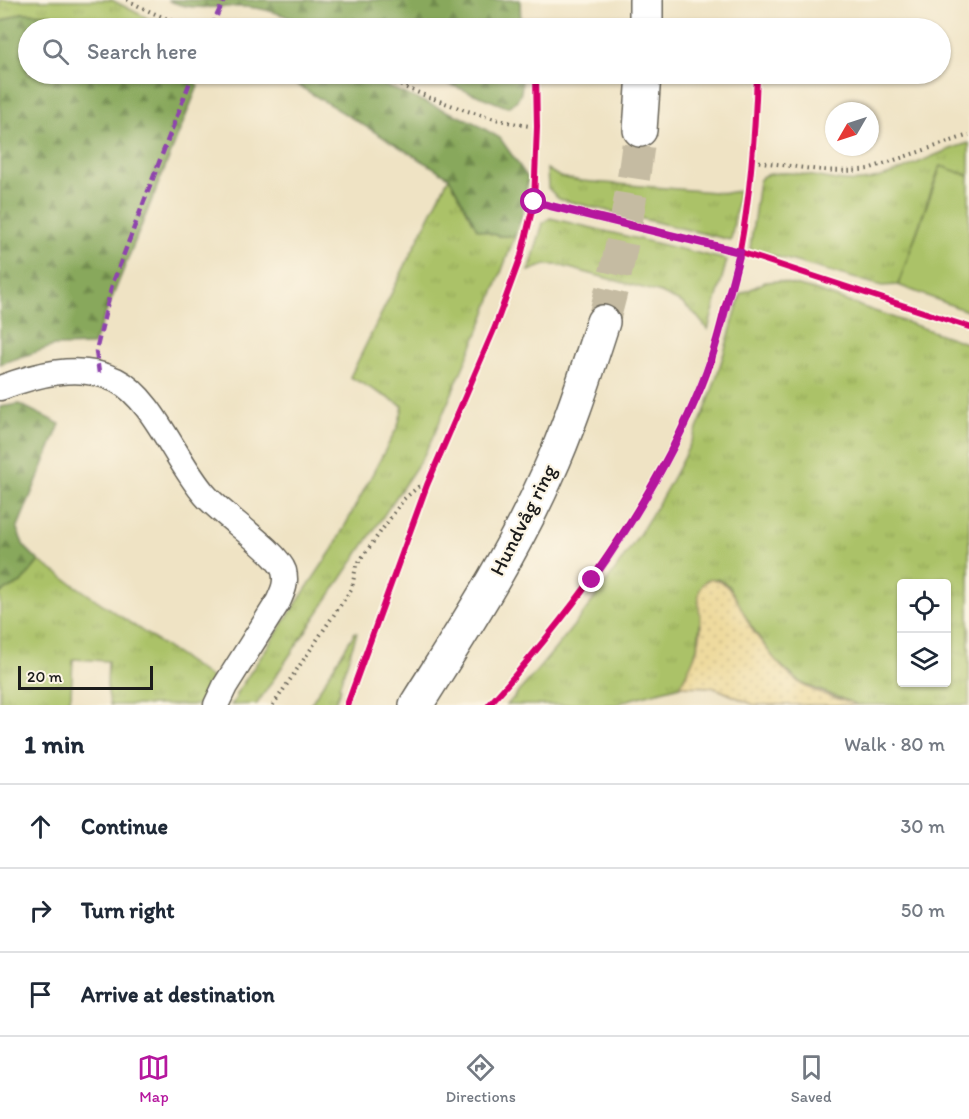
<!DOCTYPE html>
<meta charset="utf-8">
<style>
body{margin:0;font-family:Itim,sans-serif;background:#f6f6f7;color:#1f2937}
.controls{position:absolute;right:18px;bottom:18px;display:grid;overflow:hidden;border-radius:6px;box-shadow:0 2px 4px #0004}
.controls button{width:54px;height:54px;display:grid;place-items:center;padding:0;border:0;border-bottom:2px solid #e0e1e3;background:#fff;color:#1f2937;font:30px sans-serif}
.compass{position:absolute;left:825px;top:102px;width:54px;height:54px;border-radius:50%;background:#fff;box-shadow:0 2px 4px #0004;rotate:231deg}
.scale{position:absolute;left:18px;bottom:15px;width:135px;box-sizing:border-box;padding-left:6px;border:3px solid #1c1c1c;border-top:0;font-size:16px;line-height:21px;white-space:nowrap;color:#1c1c1c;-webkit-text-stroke:4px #fcf5e5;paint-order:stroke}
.stop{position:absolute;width:18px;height:18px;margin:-14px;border:4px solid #b5179e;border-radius:50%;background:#fff}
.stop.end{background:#b5179e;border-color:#fff;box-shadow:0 2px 6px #0008}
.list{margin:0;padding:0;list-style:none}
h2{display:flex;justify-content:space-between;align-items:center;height:78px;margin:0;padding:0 24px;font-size:26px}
h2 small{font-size:20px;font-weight:400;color:#747a83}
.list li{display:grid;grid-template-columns:39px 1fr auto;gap:18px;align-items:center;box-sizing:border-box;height:84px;padding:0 24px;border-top:2px solid #e0e1e3}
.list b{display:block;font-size:22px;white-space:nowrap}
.list em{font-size:20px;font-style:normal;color:#747a83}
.icon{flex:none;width:33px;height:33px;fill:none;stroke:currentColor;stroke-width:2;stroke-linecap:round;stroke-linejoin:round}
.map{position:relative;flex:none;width:969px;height:705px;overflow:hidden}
.search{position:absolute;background:#fff;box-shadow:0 2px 4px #0004;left:18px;right:18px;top:18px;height:66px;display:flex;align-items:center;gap:15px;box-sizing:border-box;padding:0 21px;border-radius:33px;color:#747a83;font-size:22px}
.sheet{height:330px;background:#fff}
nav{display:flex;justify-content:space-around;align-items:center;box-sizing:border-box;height:84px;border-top:2px solid #e0e1e3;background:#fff;font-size:16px;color:#747a83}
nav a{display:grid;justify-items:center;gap:3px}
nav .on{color:#b5179e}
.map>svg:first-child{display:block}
.grass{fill:url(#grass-tufts);stroke:#646f42;stroke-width:1.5;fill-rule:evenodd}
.forest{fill:url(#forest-firs);stroke:#52623c;stroke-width:1.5}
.sand{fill:url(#sand-dots);stroke:#857b5d;stroke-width:1.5}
.pitch{fill:#abc267;stroke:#646f42;stroke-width:1.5}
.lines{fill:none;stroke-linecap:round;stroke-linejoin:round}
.secondary-tunnel{stroke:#c5bba2;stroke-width:33;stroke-dasharray:33 16;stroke-linecap:butt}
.lane-casing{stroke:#666257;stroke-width:27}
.secondary-casing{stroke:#666257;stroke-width:36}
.path{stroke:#666257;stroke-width:4;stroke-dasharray:1.5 4.5;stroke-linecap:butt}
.lane{stroke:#fff;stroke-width:24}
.secondary{stroke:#fff;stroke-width:33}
.quiet{stroke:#8e44ad;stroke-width:4.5;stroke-dasharray:9 4.5;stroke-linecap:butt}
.cycleway-casing{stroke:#fcf5e5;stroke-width:10}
.cycleway{stroke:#d6006c;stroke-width:6}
.route{stroke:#b5179e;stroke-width:8}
.labels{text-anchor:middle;stroke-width:4.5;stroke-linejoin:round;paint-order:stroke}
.street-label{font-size:21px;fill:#1c1c1c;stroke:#fcf5e5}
</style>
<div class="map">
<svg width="969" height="705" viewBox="0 0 969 705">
<defs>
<pattern id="grass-tufts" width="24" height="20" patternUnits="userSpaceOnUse" patternTransform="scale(1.5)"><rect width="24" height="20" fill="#abc267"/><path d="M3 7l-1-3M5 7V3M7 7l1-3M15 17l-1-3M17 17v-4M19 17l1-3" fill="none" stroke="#93a659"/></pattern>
<pattern id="forest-firs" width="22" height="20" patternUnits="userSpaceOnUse" patternTransform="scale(1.5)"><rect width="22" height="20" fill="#88a85c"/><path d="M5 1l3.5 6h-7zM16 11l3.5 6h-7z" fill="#6e884b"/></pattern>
<pattern id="sand-dots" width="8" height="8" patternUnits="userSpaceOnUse" patternTransform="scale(1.5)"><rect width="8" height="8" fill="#eeda9e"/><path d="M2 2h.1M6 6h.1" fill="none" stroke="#ccba88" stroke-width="1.8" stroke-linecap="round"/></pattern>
</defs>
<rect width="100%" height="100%" fill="#fcf5e5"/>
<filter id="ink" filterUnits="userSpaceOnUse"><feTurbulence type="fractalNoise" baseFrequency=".0167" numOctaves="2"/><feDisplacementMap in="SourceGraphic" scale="12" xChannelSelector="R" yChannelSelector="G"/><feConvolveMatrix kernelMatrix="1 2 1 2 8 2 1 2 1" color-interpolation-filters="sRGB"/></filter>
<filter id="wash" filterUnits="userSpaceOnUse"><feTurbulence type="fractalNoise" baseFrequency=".008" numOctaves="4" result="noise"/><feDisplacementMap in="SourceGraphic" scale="24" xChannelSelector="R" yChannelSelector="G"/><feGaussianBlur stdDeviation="1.35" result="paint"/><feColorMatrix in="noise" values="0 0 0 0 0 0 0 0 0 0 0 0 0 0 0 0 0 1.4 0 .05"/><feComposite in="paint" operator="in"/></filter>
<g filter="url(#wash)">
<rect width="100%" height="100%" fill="#efe3c4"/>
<g class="grass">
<path d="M0,0H112L147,18L180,28H60L49,14L21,13L0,22Z"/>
<path d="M969,143V176L940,166L898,285L882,286L750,249L759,181L763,176C797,165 835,187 869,180C904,173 934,152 969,143Z"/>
<path d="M547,169L560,177L581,181L726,193L739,191L731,240L559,199L548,188Z"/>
<path d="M449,177L477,229L499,236H515L480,328L433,437L423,457L257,704L231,705L236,698V694L332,550L398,426L403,406L350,377Z"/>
<path d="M550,218L727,260L708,330L695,314L682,303L661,293L558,265H545L529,271L543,223Z"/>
<path d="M778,281L814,290L969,344V705H858L801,683L775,660L751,626L728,585L718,579H710L704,582L698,644L693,661L680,686L631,699L616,705H507C583,620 659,521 703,415C719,376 729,334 741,294L765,282ZM902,584H946V682H902Z"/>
<path d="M39,561L213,679L200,705H110L107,685L108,661L73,659L71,695L68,705H0V593L21,583Z"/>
<path d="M355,632L357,633L339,687L341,688L334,705H310Z"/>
</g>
<g class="forest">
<path d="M168,0H520L521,28H316C296,20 276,11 255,8C226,3 196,14 168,0Z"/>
<path d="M21,13L50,14L60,28H28V74H189L198,86L93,345L54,346L0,364V22Z"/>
<path d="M292,74H356L471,121L500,138L528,178L522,215L515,236H499L477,229L449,177L289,80Z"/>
<path d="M423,74H522C522,90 523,100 507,107Z"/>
<path d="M19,404L60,424L17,529L24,546L39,561L21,583L0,593V407Z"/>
</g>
<path class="sand" d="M710,579C734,580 741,612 752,629C766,648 781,671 801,684C818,694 839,699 858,705H754L713,687L680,686C690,667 700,649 701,627C701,615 696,600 700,589C702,583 705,581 710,579Z"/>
<path class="pitch" d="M941,166L969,176V306L967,311L898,285Z"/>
</g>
<g filter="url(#ink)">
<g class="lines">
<path class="secondary-tunnel" d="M603,322C621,258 632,196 640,130"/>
<defs>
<path id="lane" d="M0,388C35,375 79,362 116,380C153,398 176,462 205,495C222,515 277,551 284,571C287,583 283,591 278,602L225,686L216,705"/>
<g id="secondary">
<path d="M646,28V0"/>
<path d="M640,130L644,74"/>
<path d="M416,705C463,630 511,557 547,476C570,426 586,374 603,322"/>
</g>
</defs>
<use href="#lane" class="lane-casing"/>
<use href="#secondary" class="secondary-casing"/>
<g class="path">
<path d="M127,0C149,11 171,24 197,24C221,25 242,19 266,28"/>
<path d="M373,74C426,96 480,120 537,127"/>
<path d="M753,161C791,165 830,175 868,169L969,135"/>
<path d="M273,705L352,588L356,566L404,499L418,487L427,485"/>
</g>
<use href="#lane" class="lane"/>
<use href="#secondary" class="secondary"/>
<g class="quiet">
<path d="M211,28L224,0"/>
<path d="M99,373L96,351L112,285L193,74"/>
</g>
<defs>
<g id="cycleway">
<path d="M534,202L740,252L969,327"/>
<path d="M347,705L427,485L495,327L521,256L534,202L537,127L536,74"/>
<path d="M489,705C575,609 652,505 702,385C712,360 719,333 725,307C730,288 737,269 740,250C751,191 755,133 757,74"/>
</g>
</defs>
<use href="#cycleway" class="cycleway-casing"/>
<use href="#cycleway" class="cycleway"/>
</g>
</g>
<g class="lines" filter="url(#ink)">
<path class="route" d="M534,202L740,252C728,296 719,342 702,384C674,454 635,519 592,580"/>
</g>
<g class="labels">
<g class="street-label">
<text transform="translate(523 520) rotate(-63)" y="7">Hundvåg ring</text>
</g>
</g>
</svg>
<div class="controls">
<button><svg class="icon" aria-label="locate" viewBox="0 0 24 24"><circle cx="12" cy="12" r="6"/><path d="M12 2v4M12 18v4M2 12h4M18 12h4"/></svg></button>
<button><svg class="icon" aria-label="layers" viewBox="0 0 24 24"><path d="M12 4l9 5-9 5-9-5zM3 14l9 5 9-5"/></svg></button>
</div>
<svg class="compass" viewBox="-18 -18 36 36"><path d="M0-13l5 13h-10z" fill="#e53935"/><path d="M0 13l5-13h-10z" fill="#747a83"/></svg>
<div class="scale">20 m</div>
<div class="stop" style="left:534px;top:202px"></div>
<div class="stop end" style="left:592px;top:580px"></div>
<div class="search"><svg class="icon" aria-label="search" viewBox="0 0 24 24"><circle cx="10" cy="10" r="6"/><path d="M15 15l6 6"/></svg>Search here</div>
</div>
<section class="sheet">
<h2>1 min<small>Walk · 80 m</small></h2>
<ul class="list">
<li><svg class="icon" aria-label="ahead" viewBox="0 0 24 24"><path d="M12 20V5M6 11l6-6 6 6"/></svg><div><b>Continue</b></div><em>30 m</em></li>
<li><svg class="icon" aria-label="right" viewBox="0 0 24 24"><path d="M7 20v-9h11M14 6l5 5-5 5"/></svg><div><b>Turn right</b></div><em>50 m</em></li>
<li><svg class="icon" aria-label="arrive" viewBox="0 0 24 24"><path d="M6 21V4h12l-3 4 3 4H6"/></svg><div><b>Arrive at destination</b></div></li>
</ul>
</section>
<nav>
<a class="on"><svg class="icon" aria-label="map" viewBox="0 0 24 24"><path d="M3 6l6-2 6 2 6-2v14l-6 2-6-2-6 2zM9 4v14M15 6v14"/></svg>Map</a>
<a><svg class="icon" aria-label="directions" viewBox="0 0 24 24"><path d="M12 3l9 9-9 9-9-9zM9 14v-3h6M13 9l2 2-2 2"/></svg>Directions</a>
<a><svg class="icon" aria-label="saved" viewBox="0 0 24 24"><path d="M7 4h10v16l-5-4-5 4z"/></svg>Saved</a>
</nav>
